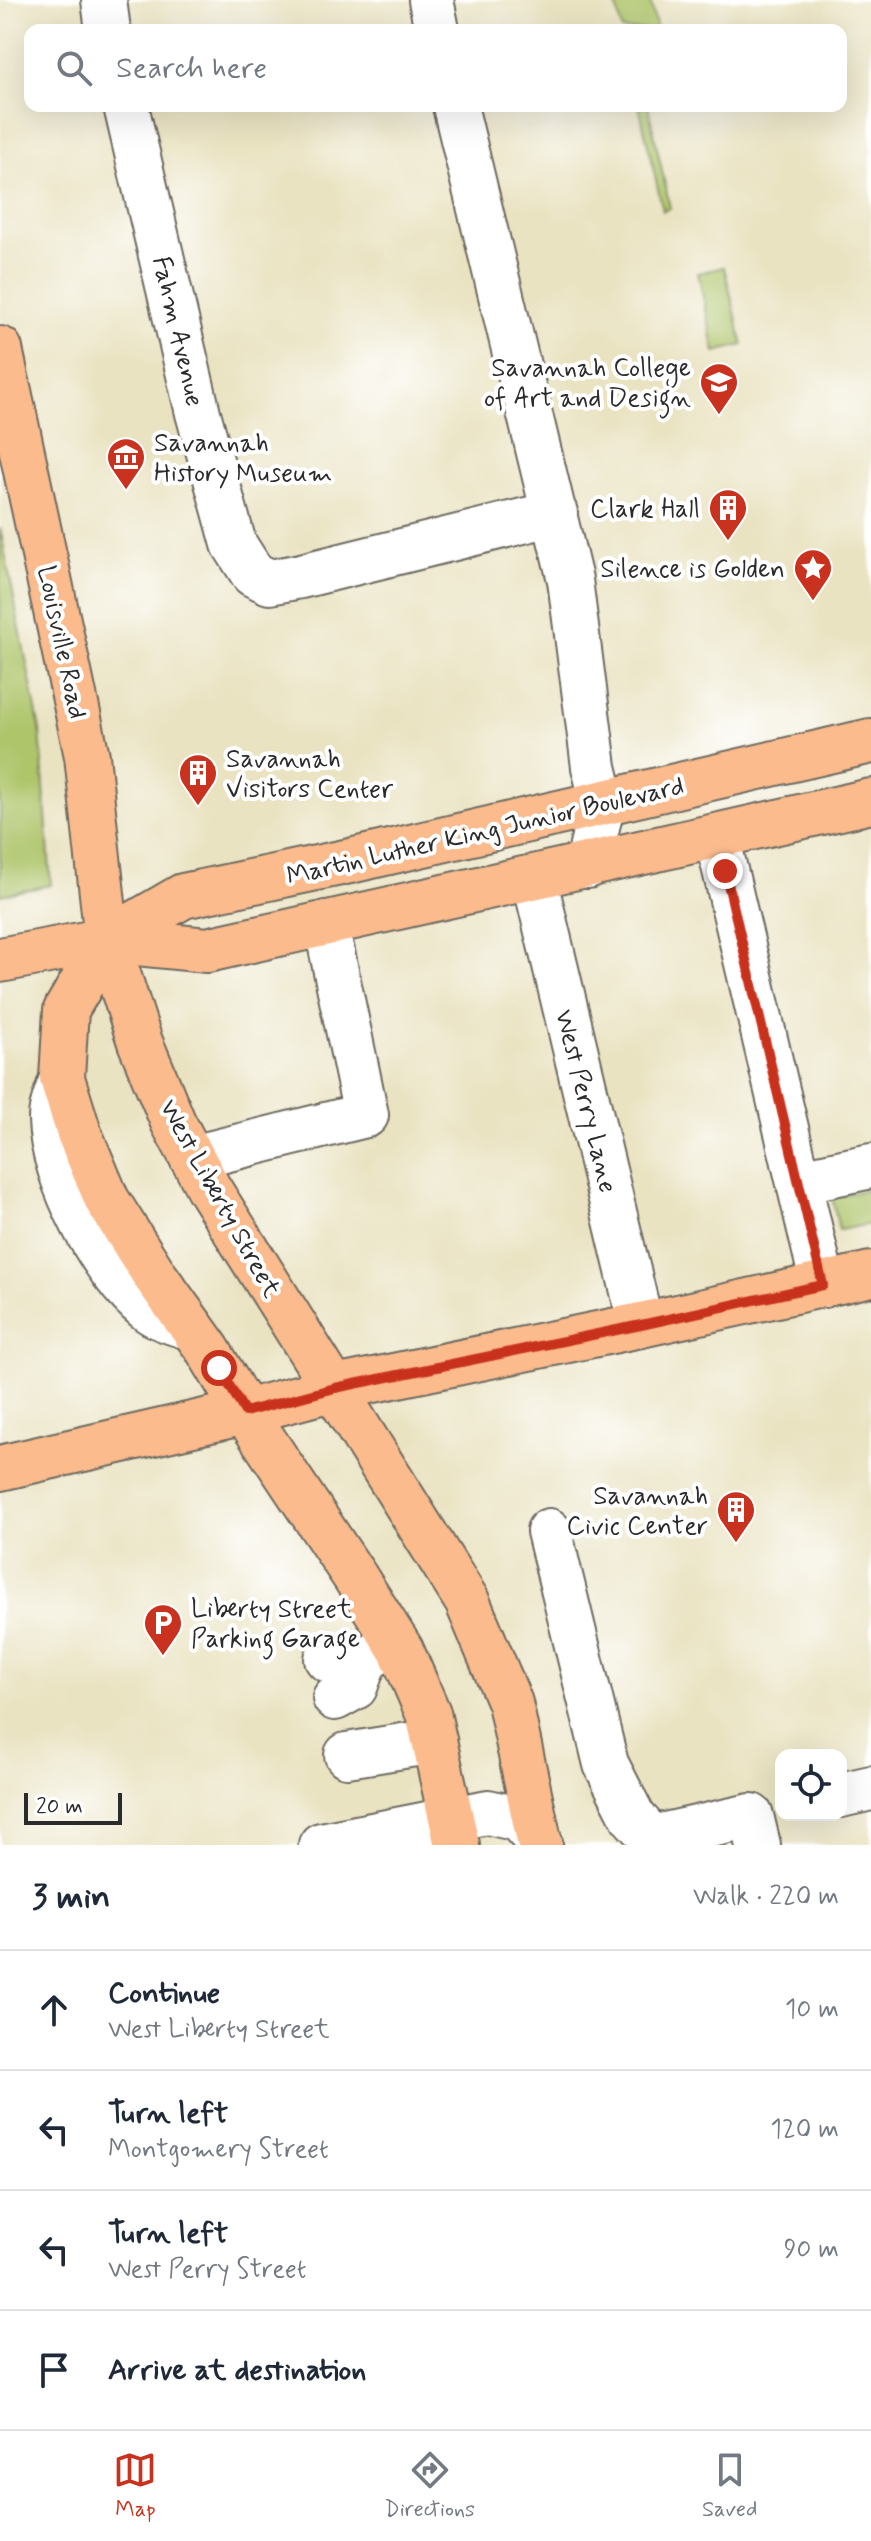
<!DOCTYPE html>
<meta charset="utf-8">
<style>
body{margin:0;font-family:Mynerve,sans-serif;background:#f6f6f7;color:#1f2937}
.controls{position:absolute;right:24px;bottom:24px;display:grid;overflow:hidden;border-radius:16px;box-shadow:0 8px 32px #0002}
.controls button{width:72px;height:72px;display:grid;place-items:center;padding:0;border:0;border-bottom:2px solid #e0e1e3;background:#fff;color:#1f2937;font:40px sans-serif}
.scale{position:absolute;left:24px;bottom:20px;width:98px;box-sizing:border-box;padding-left:8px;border:4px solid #2b2b2b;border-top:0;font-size:22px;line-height:28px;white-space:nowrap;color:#2b2b2b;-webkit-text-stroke:6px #fff;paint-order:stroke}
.stop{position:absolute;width:24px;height:24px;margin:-18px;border:6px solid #c8321e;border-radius:50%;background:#fff}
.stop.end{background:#c8321e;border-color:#fff;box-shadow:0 2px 8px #0008}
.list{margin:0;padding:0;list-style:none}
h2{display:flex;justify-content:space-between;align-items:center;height:104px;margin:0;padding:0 32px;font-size:34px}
h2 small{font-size:26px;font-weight:400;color:#747a83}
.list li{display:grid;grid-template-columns:52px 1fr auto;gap:24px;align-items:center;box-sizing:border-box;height:120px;padding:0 32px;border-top:2px solid #e0e1e3}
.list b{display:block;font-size:30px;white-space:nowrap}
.list p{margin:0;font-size:26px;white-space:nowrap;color:#747a83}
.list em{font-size:26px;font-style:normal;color:#747a83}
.icon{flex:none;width:44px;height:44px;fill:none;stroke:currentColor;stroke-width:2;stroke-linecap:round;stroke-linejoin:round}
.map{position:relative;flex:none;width:871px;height:1845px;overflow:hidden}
.search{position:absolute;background:#fff;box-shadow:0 8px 32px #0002;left:24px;right:24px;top:24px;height:88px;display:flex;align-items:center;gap:20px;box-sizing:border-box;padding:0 28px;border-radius:16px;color:#747a83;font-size:30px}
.sheet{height:584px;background:#fff}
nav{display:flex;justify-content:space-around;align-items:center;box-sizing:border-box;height:112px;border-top:2px solid #e0e1e3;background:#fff;font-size:22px;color:#747a83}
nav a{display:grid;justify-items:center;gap:4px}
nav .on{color:#c8321e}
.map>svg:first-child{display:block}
.green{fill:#aec56a;stroke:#6c784a;stroke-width:2}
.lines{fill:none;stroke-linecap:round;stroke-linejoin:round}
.minor-casing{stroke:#6e6b60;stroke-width:48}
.major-casing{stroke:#6e6b60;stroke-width:48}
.minor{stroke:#fff;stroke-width:44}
.major{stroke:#fbbb8d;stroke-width:44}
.route{stroke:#c8321e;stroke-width:10}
.labels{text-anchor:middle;stroke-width:8;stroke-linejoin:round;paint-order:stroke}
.street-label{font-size:26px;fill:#2b2b2b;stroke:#fff}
.poi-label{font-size:26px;fill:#2b2b2b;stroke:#fff;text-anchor:end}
</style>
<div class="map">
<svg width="871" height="1845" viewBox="0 0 871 1845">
<rect width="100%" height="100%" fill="#fff"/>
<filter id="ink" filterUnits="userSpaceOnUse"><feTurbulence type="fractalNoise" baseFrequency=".0125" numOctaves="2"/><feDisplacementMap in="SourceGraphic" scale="16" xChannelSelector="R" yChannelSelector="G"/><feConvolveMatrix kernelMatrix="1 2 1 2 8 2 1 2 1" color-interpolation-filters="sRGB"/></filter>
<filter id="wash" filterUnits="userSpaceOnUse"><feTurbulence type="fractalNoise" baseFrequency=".006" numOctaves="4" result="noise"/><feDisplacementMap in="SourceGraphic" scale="32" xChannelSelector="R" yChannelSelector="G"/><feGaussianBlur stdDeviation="1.8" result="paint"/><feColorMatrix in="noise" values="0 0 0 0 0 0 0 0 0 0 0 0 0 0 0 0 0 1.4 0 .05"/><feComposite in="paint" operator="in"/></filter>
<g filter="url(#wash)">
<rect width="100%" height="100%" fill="#eae3c2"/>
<g class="green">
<path d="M615,0H650L657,30H622Z"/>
<path d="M639,106H648L670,208L663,211Z"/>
<path d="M724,267L743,345L715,352L698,273Z"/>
<path d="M0,528L40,730L51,885L0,895Z"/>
<path d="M871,1189V1224L839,1230L832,1197Z"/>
</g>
</g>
<g filter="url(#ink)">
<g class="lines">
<defs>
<g id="minor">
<path d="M104,0L108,30"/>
<path d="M431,0L437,30"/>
<path d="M126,106L198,413L234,544L253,574L270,582L301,576L555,513"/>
<path d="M455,106L570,580L594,767L603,803L587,866"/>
<path d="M717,836L823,1285"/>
<path d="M534,877L641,1325"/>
<path d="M62,1078C58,1091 51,1105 51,1120C52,1178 102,1273 147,1309C159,1319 177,1323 192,1328"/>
<path d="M192,1158L366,1115L326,923"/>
<path d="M800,1181L871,1166"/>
<path d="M549,1531L606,1764L633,1817L652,1838"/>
<path d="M327,1659L345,1657L365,1660L395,1641"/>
<path d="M335,1698L355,1687L365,1660"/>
<path d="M347,1755L434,1741"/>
<path d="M841,1795L871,1788"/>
<path d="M321,1845L488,1812L518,1819L540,1843"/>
<path d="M654,1845L652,1838L751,1816L758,1845"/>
</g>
<g id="major">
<path d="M0,349L87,756L107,940L140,1042L173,1122L209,1189L467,1601L510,1703L540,1845"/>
<path d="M107,940L66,1010L62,1078L79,1133L107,1200L155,1276L208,1350L245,1412L355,1577L401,1650L428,1713L457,1845"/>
<path d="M107,940L183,896L350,861L871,741"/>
<path d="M0,960L107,940L207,950L871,801"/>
<path d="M0,1468L245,1412L335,1388L641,1325L871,1274"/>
</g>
</defs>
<use href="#minor" class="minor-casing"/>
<use href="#major" class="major-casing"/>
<use href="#minor" class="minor"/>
<use href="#major" class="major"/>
</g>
</g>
<g class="lines" filter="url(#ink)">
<path class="route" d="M219,1368L245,1412L335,1388L641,1325L823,1285L725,871"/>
</g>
<defs>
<symbol id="university-pin" viewBox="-11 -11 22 30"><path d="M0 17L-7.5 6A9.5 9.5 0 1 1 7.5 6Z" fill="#c8321e" stroke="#fff"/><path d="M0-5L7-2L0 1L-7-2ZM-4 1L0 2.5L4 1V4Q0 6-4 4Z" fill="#fff"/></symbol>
<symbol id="museum-pin" viewBox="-11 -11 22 30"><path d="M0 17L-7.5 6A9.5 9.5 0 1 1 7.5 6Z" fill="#c8321e" stroke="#fff"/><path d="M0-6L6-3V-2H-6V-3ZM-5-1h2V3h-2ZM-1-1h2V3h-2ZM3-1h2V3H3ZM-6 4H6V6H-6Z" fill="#fff"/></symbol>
<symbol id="building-pin" viewBox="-11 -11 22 30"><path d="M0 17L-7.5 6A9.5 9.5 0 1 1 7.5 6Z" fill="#c8321e" stroke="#fff"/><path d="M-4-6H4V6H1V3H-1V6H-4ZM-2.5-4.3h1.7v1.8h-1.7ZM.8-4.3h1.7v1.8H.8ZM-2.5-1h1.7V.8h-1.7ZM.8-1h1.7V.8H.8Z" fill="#fff"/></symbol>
<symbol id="sight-pin" viewBox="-11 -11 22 30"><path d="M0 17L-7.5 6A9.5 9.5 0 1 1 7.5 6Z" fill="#c8321e" stroke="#fff"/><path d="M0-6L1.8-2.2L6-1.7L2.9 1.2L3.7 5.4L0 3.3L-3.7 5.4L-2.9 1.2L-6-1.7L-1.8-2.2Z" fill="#fff"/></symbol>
<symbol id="parking-pin" viewBox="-11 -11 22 30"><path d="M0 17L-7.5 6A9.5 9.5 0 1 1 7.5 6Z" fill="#c8321e" stroke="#fff"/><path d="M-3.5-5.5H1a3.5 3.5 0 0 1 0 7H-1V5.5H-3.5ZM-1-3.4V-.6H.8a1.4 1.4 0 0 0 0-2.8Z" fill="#fff"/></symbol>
</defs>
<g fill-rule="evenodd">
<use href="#university-pin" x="697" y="360" width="44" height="60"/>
<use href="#museum-pin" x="104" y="435" width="44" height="60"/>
<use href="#building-pin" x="706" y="486" width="44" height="60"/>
<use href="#sight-pin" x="791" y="546" width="44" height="60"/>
<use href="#building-pin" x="176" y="751" width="44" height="60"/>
<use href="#building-pin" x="714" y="1488" width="44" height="60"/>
<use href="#parking-pin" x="141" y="1601" width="44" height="60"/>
</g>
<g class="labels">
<g class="street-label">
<text transform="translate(179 331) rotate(77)" y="9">Fahm Avenue</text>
<text transform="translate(63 642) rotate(78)" y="9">Louisville Road</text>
<text transform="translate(485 830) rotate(-13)" y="9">Martin Luther King Junior Boulevard</text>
<text transform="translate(587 1101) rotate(76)" y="9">West Perry Lane</text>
<text transform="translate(221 1198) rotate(61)" y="9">West Liberty Street</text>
</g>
<g class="poi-label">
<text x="691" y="376">Savannah College<tspan x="691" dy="30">of Art and Design</tspan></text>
<text x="154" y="451" text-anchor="start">Savannah<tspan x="154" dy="30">History Museum</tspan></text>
<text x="700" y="517">Clark Hall</text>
<text x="785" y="577">Silence is Golden</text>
<text x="226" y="767" text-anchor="start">Savannah<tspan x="226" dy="30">Visitors Center</tspan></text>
<text x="708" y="1504">Savannah<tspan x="708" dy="30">Civic Center</tspan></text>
<text x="191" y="1617" text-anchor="start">Liberty Street<tspan x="191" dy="30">Parking Garage</tspan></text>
</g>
</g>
</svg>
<div class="controls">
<button><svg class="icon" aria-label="locate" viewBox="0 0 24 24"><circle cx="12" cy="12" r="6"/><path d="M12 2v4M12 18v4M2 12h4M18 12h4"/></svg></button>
</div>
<div class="scale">20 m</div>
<div class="stop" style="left:219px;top:1368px"></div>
<div class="stop end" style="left:725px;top:871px"></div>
<div class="search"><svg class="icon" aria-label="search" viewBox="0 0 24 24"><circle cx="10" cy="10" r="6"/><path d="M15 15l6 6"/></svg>Search here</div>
</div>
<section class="sheet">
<h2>3 min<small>Walk · 220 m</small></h2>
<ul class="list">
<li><svg class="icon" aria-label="ahead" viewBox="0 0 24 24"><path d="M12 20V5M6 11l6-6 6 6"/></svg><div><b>Continue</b><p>West Liberty Street</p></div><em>10 m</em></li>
<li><svg class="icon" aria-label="left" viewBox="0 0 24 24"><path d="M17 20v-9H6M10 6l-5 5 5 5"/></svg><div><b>Turn left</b><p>Montgomery Street</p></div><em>120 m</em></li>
<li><svg class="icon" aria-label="left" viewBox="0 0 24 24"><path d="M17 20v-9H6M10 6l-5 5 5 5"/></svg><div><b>Turn left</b><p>West Perry Street</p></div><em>90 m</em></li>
<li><svg class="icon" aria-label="arrive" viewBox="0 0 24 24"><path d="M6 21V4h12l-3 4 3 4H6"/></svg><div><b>Arrive at destination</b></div></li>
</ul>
</section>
<nav>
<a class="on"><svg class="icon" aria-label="map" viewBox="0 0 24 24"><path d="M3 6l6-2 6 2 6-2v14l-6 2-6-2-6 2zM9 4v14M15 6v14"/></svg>Map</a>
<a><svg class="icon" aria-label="directions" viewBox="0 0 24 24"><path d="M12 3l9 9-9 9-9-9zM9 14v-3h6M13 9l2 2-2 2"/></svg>Directions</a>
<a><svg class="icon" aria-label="saved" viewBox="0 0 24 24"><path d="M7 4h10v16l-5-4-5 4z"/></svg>Saved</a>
</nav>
